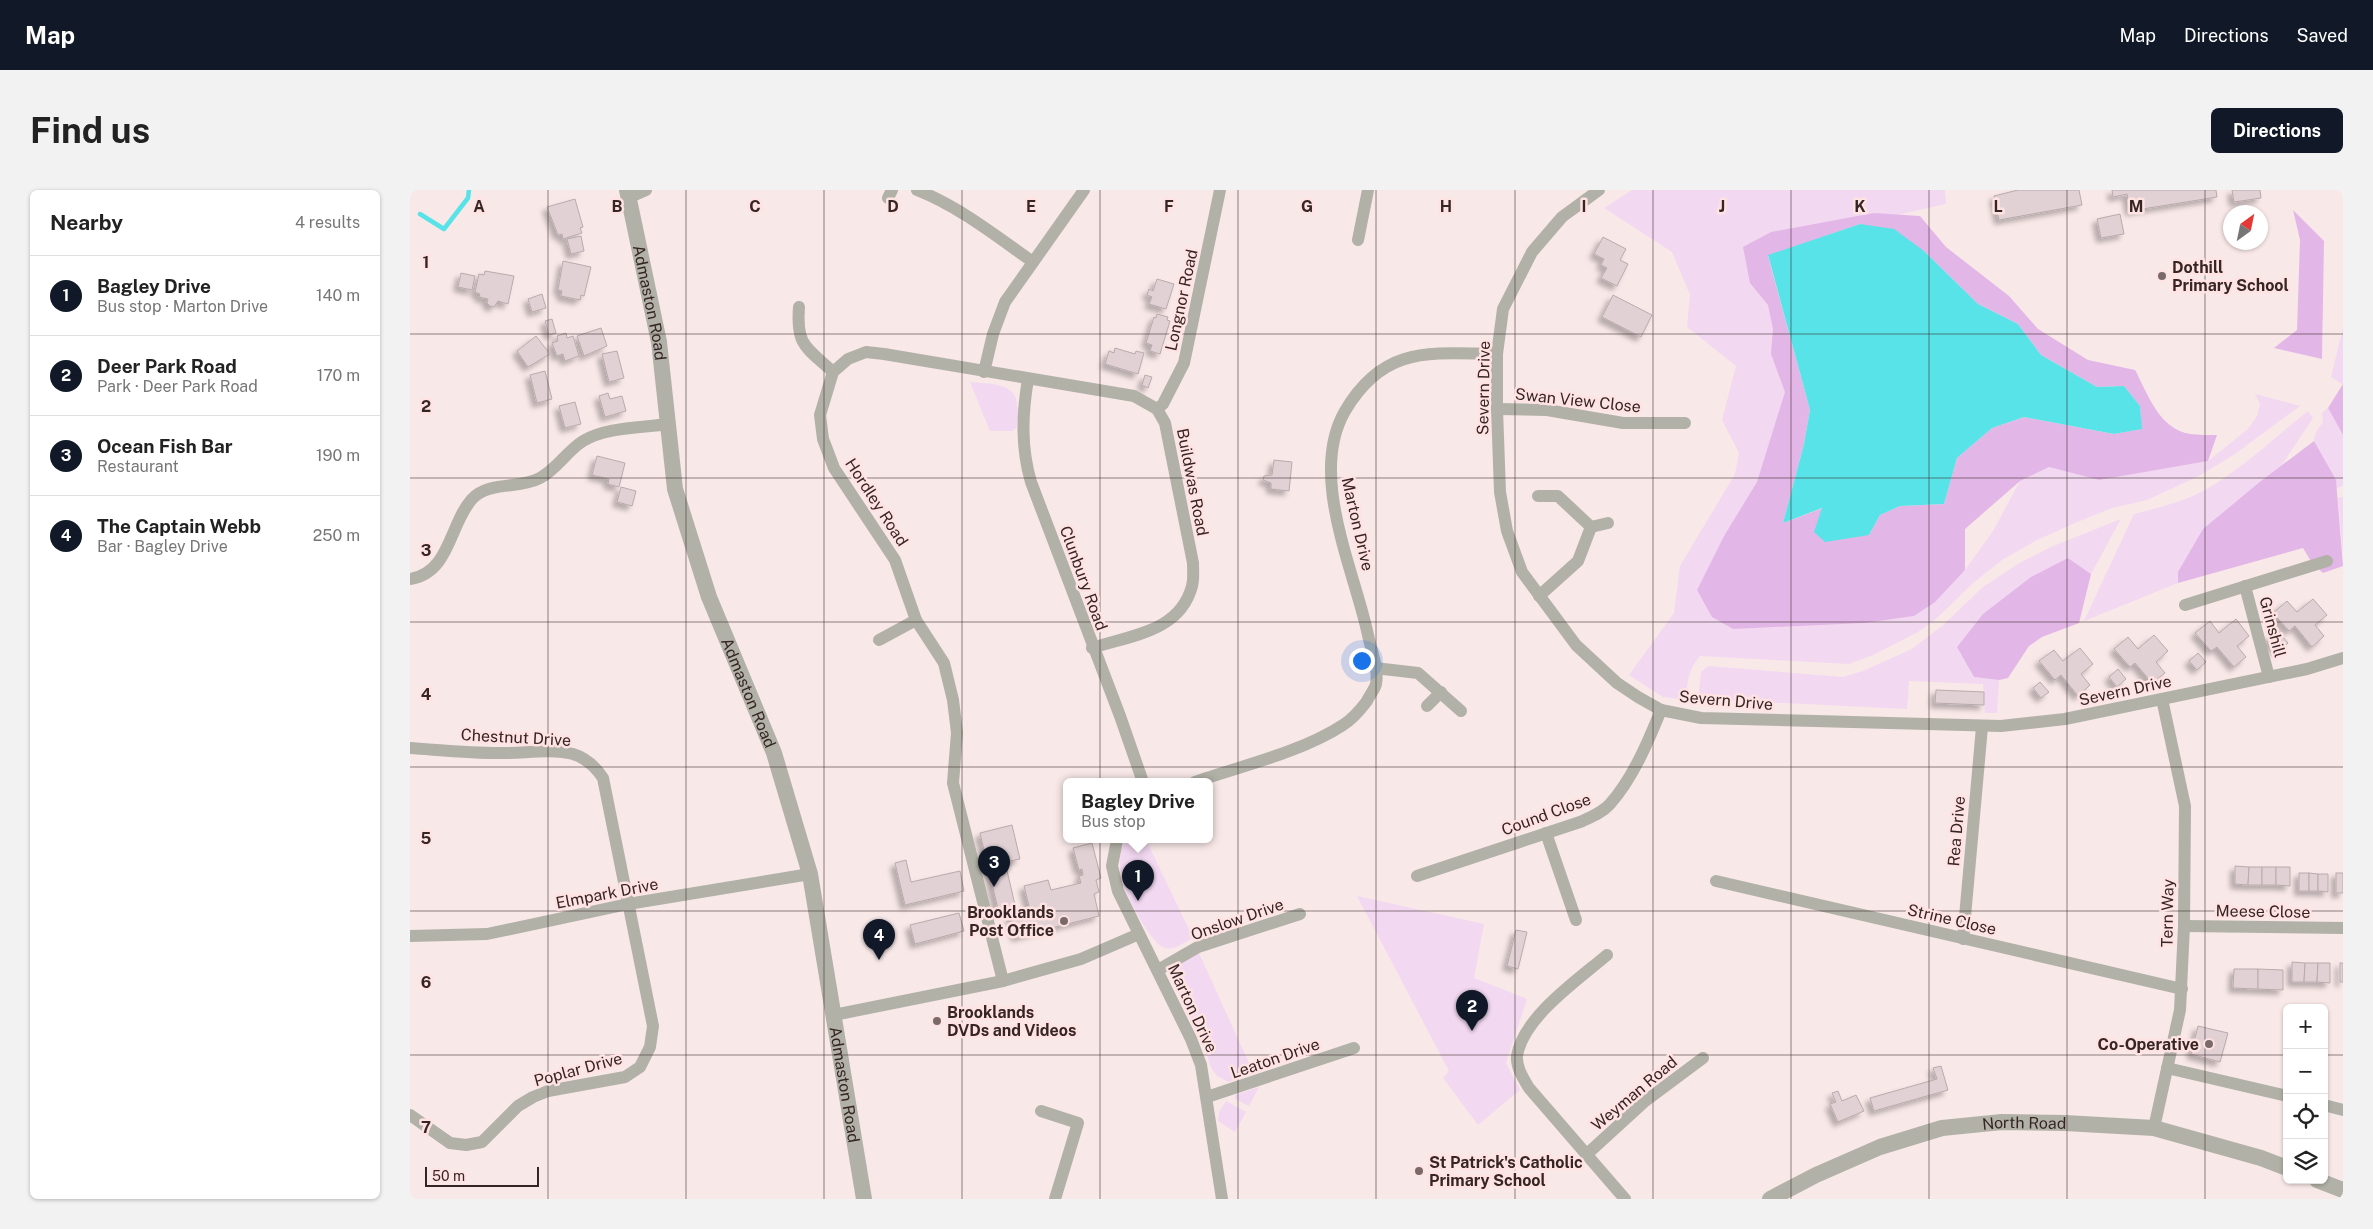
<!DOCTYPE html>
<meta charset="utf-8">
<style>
body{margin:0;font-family:"Public Sans",sans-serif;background:#f2f2f2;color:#222}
.controls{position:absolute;right:15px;bottom:15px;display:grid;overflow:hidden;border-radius:8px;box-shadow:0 1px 4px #0004}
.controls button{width:45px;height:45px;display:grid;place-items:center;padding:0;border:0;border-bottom:1px solid #e0e0e0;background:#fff;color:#222;font:25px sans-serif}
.compass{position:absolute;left:1813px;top:15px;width:45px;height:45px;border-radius:50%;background:#fff;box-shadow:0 1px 4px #0004;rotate:33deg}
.scale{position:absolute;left:15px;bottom:12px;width:114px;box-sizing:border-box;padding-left:5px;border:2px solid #362525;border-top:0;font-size:14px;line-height:18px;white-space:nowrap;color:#362525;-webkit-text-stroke:4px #ffe2e2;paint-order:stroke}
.you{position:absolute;left:951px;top:470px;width:18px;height:18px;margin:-12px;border:4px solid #fff;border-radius:50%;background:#1a73e8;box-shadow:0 0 0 8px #1a73e833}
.badge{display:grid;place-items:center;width:32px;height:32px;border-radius:50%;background:#111827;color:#fff;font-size:16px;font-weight:700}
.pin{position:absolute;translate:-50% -41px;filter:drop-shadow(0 1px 2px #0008)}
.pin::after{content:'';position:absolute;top:26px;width:18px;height:15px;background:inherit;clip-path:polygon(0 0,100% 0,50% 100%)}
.popup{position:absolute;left:653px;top:588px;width:150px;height:65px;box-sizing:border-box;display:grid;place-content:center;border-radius:8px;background:#fff;filter:drop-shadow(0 1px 4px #0005);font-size:16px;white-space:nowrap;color:#767676}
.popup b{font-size:19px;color:#222}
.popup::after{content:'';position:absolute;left:50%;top:100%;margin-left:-10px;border:10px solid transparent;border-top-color:#fff}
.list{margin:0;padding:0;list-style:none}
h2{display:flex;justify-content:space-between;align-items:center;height:65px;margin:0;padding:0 20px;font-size:21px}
h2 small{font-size:16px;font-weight:400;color:#767676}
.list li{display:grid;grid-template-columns:32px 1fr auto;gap:15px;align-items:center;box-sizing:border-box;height:80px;padding:0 20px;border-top:1px solid #e0e0e0}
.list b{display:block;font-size:19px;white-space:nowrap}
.list p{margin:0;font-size:16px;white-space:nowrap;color:#767676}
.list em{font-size:16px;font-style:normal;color:#767676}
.icon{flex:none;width:28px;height:28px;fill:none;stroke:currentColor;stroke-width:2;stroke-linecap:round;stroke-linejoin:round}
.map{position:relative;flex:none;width:1933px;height:1009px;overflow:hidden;border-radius:8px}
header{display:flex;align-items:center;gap:30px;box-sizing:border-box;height:70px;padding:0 25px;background:#111827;color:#fff}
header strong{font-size:24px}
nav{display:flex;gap:28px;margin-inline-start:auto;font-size:18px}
.intro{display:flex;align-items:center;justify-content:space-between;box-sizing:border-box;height:120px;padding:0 30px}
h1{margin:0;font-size:35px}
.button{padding:12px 22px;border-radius:8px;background:#111827;color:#fff;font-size:18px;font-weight:700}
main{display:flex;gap:30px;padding:0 30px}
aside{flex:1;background:#fff;border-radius:8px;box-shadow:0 1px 4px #0004}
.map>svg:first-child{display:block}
.green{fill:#f2d8f1}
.forest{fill:#e2b7e7;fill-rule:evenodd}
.water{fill:#57e3e7}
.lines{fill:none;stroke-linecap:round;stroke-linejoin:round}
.stream{stroke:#57e3e7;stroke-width:4.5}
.building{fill:#e1d1d4;stroke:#b9aaac;filter:url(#shadow)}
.minor{stroke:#b1b1a7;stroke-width:12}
.tertiary{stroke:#b1b1a7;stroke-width:16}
.grid{fill:none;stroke:#362525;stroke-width:1;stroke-opacity:0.55}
.poi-dot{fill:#7a6969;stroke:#ffe2e2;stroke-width:2}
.labels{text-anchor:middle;stroke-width:5;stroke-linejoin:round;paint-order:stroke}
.poi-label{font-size:16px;font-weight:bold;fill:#362525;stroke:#ffe2e2;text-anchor:start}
.street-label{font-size:16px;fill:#362525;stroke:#ffe2e2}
.grid-label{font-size:16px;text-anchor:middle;font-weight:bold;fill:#362525;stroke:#ffe2e2;stroke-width:5;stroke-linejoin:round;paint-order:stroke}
</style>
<header>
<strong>Map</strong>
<nav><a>Map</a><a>Directions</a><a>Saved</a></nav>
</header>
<div class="intro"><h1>Find us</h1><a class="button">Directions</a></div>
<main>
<aside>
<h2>Nearby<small>4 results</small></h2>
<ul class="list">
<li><span class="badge">1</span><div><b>Bagley Drive</b><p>Bus stop · Marton Drive</p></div><em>140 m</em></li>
<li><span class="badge">2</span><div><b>Deer Park Road</b><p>Park · Deer Park Road</p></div><em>170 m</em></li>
<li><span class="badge">3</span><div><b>Ocean Fish Bar</b><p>Restaurant</p></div><em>190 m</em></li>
<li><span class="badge">4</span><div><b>The Captain Webb</b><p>Bar · Bagley Drive</p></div><em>250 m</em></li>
</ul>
</aside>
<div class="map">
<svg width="1933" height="1009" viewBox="0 0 1933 1009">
<defs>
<filter id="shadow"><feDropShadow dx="-4.5" dy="4.5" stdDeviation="2.5" flood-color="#0004"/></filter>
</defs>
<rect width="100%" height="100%" fill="#f9e8e8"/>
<g class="green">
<path d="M1222,0H1535L1536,14L1346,56L1391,225L1314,346L1287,400L1322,439L1455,433L1504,426L1555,380L1583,341L1610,291L1639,277L1689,290L1798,271L1838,239L1847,226L1850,214L1845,204L1890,216L1825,264L1789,286L1737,310L1702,318L1665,333L1627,350L1592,370L1563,393L1527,428L1508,442L1463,465L1439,474L1290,466C1278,479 1277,493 1276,510L1253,507L1219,485L1264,423L1270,376L1325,284L1329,263L1312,230L1326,176L1277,137L1280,105L1262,62L1194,18Z"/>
<path d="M1933,138V194H1932L1921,187Z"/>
<path d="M560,192C579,194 608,192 607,217L609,218L607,237L603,241H580Z"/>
<path d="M1918,218L1933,245V296L1926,298C1925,280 1905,263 1904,250C1904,243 1910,237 1913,232L1912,223Z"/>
<path d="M1898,221L1903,228L1871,276L1835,306L1768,382V393L1674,431L1724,324C1748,318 1772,312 1793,301C1831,280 1864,248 1898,221Z"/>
<path d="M1933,307V365L1928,308Z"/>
<path d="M1711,329L1681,384L1658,368L1564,487L1589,490L1587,523H1575L1573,494L1499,491L1497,519L1288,509L1291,482L1298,476L1433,487L1453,481L1502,459L1532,436L1573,397L1611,372L1641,357Z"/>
<path d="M715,650H736L783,748C775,752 763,761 755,758C742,755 715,704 712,691C709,678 709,662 715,650Z"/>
<path d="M947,706L1074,734L1064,788L1117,809L1096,873L1110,900L1068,935L1033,888L1039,881Z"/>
<path d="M788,761L844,884L818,892L806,885L801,877L791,848L762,790L764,776Z"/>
<path d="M849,897L839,916L825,909V905Z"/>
<path d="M816,911L836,922L825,942L808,931L809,922Z"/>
</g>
<g class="forest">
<path d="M1883,20L1914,51L1912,169L1864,158L1887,140L1890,50Z"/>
<path d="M1464,23L1510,26L1536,57L1599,106L1628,139L1678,170L1725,180C1738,204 1749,239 1780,244C1789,245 1798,245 1807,245L1798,271L1689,290L1639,277L1610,291L1555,339V380L1525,412L1504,426L1455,433L1323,439L1302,427L1287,400L1314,346L1347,292L1375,202L1361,164L1363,139L1358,115L1340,93L1333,57L1361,42ZM1450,34L1514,61L1568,114L1608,134L1631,165L1687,197L1714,196L1730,216L1731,239L1704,244L1614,227L1582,238L1547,268L1534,314L1490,316L1470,325L1459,345L1413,318L1373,333L1394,254L1400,220L1358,66Z"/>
<path d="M1933,194V245L1918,218Z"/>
<path d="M1904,251L1926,290L1933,376L1913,383L1902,373L1893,358L1768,393V382L1793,339L1851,291Z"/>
<path d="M1658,368L1681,384L1669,433L1632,447L1619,456L1598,488L1589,490L1564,487L1547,457L1573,424L1621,387Z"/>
</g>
<path class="water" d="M1450,34L1484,39L1514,61L1568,114L1608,134L1631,165L1687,197L1714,196L1730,216L1732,239L1704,244L1614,227L1582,238L1547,268L1534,314L1490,316L1470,325L1459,345L1415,352L1404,342L1412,318L1373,333L1394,254L1400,220L1358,65Z"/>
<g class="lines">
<path class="stream" d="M10,24L34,39L58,8L59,0"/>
</g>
<g class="building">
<path d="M1608,0H1669L1672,15L1589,30L1584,6Z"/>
<path d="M1702,0H1806L1807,7L1720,21L1717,4L1703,7Z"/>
<path d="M1822,0H1850L1851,8L1824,12Z"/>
<path d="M165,9L173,37L170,38L172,43L153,49L152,44L148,45L137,17Z"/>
<path d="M1710,24L1714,44L1691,48L1687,29Z"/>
<path d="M171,46L174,61L161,64L157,49Z"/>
<path d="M1193,47L1216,59L1210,70L1218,74L1207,96L1191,88L1197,78L1191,75L1194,69L1184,64Z"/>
<path d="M153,71L181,77L174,106L171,105L170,110L151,106L152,101L148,100Z"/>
<path d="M75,81L104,86L98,114L88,111L84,117L80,116L77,113L78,109L69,107L70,104L65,102L69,84L74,85Z"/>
<path d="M51,83L65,86L62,100L48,97Z"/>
<path d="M747,89L764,94L756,119L739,114L742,107L737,105L739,99L743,101Z"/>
<path d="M132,104L136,118L122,122L118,109Z"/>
<path d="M1203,105L1242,125L1231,147L1192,127Z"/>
<path d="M747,124L758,127L757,130L760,131L750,164L740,161L742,155L736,153L744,127L746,128Z"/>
<path d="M142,129L146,143L139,145L135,131Z"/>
<path d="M191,138L197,156L174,166L167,146Z"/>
<path d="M156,143L157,148L163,146L169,166L155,171L153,164L147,166L142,153L148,151L147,146Z"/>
<path d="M126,146L140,164L118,177L107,161Z"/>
<path d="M705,158L725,164L726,161L734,163L728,184L695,174L699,161L704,163Z"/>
<path d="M207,161L214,188L199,192L192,164Z"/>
<path d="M135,181L142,209L127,213L120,185Z"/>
<path d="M735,185L742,187L738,198L732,195Z"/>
<path d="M198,203L200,209L212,206L216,221L195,227L189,206Z"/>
<path d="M165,212L171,234L155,238L149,216Z"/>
<path d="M187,266L215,273L209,297L198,294L199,289L182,285Z"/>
<path d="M864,270L882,272L879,301L861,299V293L853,290L854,286L862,285Z"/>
<path d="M211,297L226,301L222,316L207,312Z"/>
<path d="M1903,409L1917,425L1905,435L1914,446L1902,457L1885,436L1879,441L1863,423L1877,411L1887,422Z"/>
<path d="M1826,429L1839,446L1827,456L1836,467L1824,477L1807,457L1801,461L1785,443L1800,431L1809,443Z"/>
<path d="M1868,441L1878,453L1868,462L1857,449Z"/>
<path d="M1744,445L1758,461L1746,472L1755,483L1742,493L1725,473L1720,477L1704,459L1718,447L1728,459Z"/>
<path d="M1670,458L1683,474L1671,484L1680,495L1668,506L1651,485L1645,490L1629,471L1644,460L1653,471Z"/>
<path d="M1788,463L1796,472L1787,480L1779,471Z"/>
<path d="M1708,479L1716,489L1707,497L1699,487Z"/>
<path d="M1630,492L1639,502L1631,508L1623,498Z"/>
<path d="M1526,500L1574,502V515L1525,513Z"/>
<path d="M602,635L610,669L595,672L606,719L589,723L570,643Z"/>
<path d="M682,653L691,688L686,690L689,702L684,704L689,726L606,747L600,725L620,720L614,696L638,690L641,700L671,693L669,686L673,685L672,679L669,680L663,658Z"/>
<path d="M496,670L501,692L550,681L554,701L495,715L485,673Z"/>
<path d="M1825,676L1839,677L1838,695L1825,694Z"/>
<path d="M1839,677H1852V695H1838Z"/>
<rect x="1852" y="677" width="14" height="18"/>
<path d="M1866,677H1880V696L1866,695Z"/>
<rect x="1889" y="683" width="10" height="18"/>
<path d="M1899,683L1908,684V701H1899Z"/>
<rect x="1926" y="683" width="7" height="20"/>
<path d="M1908,684H1918V702L1908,701Z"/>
<path d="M549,723L554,741L505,754L500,735Z"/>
<path d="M1106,740L1117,742L1108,779L1097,776Z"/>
<path d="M1882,772L1895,773L1894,792H1882Z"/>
<path d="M1895,773H1908L1907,792H1894Z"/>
<path d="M1908,773H1920V793L1907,792Z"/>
<rect x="1930" y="773" width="3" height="19"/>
<path d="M1824,779H1848V799L1823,798Z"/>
<path d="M1848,779L1873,780V800L1848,799Z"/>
<path d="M1788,836L1818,843L1810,872L1781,864Z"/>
<path d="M1531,876L1538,900L1464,921L1460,908L1527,889L1523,878Z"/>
<path d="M1428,901L1432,911L1446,905L1454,921L1428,932L1420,914L1426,912L1422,903Z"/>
</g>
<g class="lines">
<g class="minor">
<path d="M507,0C550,17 586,46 623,72"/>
<path d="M1189,0L1152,27L1122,62L1093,119L1087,164V219L1090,302L1097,341L1112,382L1166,455L1207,493L1228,507L1251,520L1291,528L1591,536L1655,529L1897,479L1933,468"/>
<path d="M220,7L236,0"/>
<path d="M478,8L482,0"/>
<path d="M948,50L958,0"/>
<path d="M389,117C386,156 396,157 423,182"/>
<path d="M574,182L583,144L595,112L674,0"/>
<path d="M618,189C612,225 611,258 621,292L710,526L733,592"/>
<path d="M747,219L753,214L774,173L810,0"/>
<path d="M1087,219L1137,220L1213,233H1275"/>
<path d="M1128,306H1148L1181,337L1168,371L1129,406"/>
<path d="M1181,337L1198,333"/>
<path d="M0,389C40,383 39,335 62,309C79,291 110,299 130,288C147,279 157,261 173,251C196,237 231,238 258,234"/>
<path d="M1835,396L1859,487"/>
<path d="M1775,415L1917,371"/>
<path d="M469,450L506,430"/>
<path d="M965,478L1008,483L1051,521"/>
<path d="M1017,516L1031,502"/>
<path d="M0,558C30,560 60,563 89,563C113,564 139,558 163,564C176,568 185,576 193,588L243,836L240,857L230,877L215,887L138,901L123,907L108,916L72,952L56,955L40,953L0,925"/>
<path d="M785,592C831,576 892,562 933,535C941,530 951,519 957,511C959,506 965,499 966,494C969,479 961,460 958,445C944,379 898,285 935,221C974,155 1020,163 1087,164"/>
<path d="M1136,643L1166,730"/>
<path d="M707,650L702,676L708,701L781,849L791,875L812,1009"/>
<path d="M1007,686L1170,632C1181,627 1192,623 1200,614C1223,588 1238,552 1251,520"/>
<path d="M1306,691L1772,799"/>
<path d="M1774,736L1933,738"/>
<path d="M0,746L77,744L218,714L400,684"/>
<path d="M1553,749L1572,537"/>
<path d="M1197,765C1169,789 1113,827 1107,866C1106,877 1113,888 1119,898L1215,1009"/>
<path d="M748,780L788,757L890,724"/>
<path d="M593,791L543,593L547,543L543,510L534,473L506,430L485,370L424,278L413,249L410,225L423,182L438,169L456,162L474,164L724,206L747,219L755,233L783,373C783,380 784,389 782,396C770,442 721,445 682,458"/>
<path d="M424,825L593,791L671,769L729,744"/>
<path d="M1757,878L1877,906"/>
<path d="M797,907L944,858"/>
<path d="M1914,915L1933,920"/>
<path d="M631,921L668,933L645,1009"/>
<path d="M1744,938L1770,820L1774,736L1775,616L1752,509"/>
<path d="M1176,965L1234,912L1293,868"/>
</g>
<g class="tertiary">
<path id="s1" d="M217,0L249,152L265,299L299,407L364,563L400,684L454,1009"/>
<path d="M1907,990L1933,1000"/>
<path id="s2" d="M1360,1009L1406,985L1470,957L1532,938L1592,932L1655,933L1744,938L1851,968L1877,978"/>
</g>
</g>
<path class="grid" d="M138,0V1009M276,0V1009M414,0V1009M552,0V1009M690,0V1009M828,0V1009M966,0V1009M1105,0V1009M1243,0V1009M1381,0V1009M1519,0V1009M1657,0V1009M1795,0V1009M0,144H1933M0,288H1933M0,432H1933M0,577H1933M0,721H1933M0,865H1877M1914,865H1933"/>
<g class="poi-dot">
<circle cx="1752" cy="86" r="5"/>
<circle cx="654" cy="731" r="5"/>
<circle cx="527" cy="831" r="5"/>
<circle cx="1799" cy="854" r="5"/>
<circle cx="1009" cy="981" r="5"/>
</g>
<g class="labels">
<g class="poi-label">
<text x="1762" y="83">Dothill<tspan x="1762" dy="18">Primary School</tspan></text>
<text x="644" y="728" text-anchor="end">Brooklands<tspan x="644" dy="18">Post Office</tspan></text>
<text x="537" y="828">Brooklands<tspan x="537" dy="18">DVDs and Videos</tspan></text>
<text x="1789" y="860" text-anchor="end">Co-Operative</text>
<text x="1019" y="978">St Patrick's Catholic<tspan x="1019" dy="18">Primary School</tspan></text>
</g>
<g class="street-label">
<text transform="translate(771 110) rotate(-78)" y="6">Longnor Road</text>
<text dy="6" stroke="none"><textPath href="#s1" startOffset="115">Admaston Road</textPath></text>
<text transform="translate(1073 198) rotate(-89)" y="6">Severn Drive</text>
<text transform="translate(1168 210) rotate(6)" y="6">Swan View Close</text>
<text transform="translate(783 292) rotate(79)" y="6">Buildwas Road</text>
<text transform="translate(467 312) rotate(57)" y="6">Hordley Road</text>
<text transform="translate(948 334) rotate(77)" y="6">Marton Drive</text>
<text transform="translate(674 388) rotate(70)" y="6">Clunbury Road</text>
<text transform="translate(1863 437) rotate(75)" y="6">Grinshill</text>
<text transform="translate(1715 500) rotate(-12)" y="6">Severn Drive</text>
<text dy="6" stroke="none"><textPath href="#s1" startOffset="520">Admaston Road</textPath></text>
<text transform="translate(1316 510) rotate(5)" y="6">Severn Drive</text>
<text transform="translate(106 547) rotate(3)" y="6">Chestnut Drive</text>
<text transform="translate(1136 624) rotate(-20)" y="6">Cound Close</text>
<text transform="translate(1546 641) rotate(-85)" y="6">Rea Drive</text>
<text transform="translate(197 703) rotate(-11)" y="6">Elmpark Drive</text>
<text transform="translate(1853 721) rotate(1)" y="6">Meese Close</text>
<text transform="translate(1757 723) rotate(-89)" y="6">Tern Way</text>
<text transform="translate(827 729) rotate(-19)" y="6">Onslow Drive</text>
<text transform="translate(1542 729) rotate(13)" y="6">Strine Close</text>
<text transform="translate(783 818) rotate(65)" y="6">Marton Drive</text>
<text transform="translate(865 868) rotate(-19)" y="6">Leaton Drive</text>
<text transform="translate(168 879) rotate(-15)" y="6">Poplar Drive</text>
<text dy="6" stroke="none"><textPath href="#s1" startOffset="925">Admaston Road</textPath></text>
<text transform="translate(1224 903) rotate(-40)" y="6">Weyman Road</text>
<text dy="6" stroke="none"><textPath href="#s2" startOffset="269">North Road</textPath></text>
</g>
</g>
<g class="grid-label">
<text x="69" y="22">A</text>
<text x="207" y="22">B</text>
<text x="345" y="22">C</text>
<text x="483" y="22">D</text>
<text x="621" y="22">E</text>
<text x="759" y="22">F</text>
<text x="897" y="22">G</text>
<text x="1036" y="22">H</text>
<text x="1174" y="22">I</text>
<text x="1312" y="22">J</text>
<text x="1450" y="22">K</text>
<text x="1588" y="22">L</text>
<text x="1726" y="22">M</text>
<text x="16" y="78">1</text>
<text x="16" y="222">2</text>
<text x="16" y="366">3</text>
<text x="16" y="510">4</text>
<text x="16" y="654">5</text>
<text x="16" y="798">6</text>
<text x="16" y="943">7</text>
</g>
</svg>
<div class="controls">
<button>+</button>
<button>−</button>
<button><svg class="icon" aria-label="locate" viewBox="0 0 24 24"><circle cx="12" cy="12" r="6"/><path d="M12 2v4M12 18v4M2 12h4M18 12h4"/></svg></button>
<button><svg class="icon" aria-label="layers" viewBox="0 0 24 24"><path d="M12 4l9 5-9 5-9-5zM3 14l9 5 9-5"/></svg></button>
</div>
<svg class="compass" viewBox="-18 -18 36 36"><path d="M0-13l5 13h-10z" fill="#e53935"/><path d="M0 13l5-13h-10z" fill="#767676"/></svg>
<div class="scale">50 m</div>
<div class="you"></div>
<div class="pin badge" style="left:728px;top:711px">1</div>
<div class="popup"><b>Bagley Drive</b>Bus stop</div>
<div class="pin badge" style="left:1062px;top:841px">2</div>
<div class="pin badge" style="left:584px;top:697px">3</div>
<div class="pin badge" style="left:469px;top:770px">4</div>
</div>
</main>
